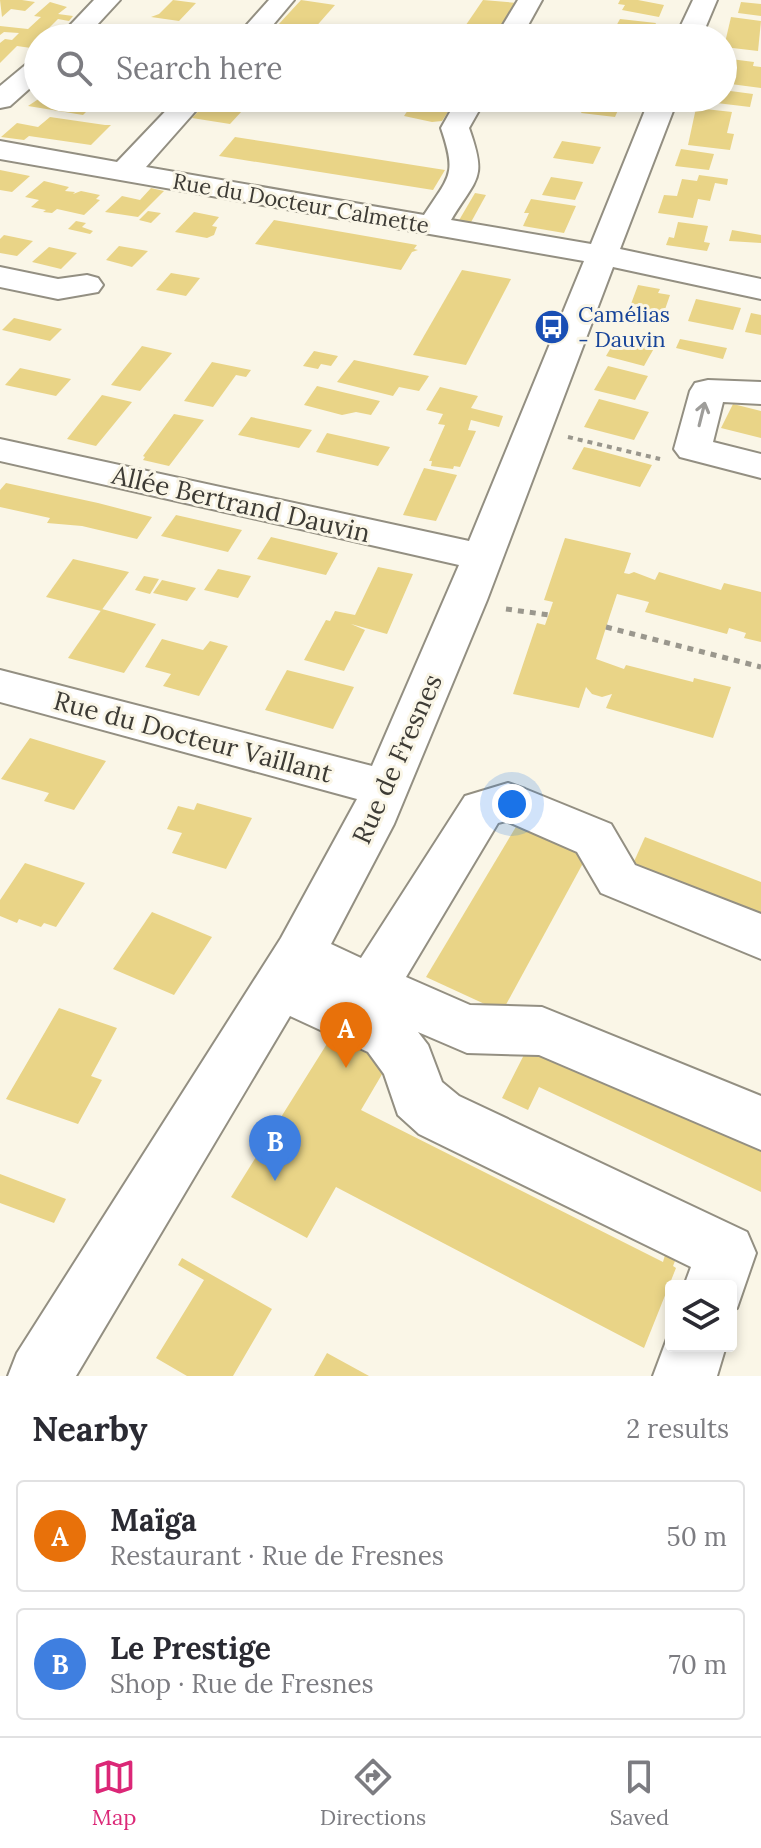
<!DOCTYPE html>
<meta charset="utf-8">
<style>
body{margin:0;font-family:Lora,serif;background:#f7f7f7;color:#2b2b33}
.controls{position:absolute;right:24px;bottom:24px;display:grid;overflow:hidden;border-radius:8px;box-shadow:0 4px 12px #0003}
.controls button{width:72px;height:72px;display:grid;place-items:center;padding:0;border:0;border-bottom:2px solid #e1e1e2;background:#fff;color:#2b2b33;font:40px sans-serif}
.you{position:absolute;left:512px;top:804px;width:28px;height:28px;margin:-20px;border:6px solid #fff;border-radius:50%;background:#1a73e8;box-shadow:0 0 0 12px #1a73e833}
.badge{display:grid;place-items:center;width:52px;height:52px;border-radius:50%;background:#db2777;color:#fff;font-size:26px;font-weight:700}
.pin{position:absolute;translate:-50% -66px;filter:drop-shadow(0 2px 4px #0008)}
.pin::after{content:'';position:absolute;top:42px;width:28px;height:24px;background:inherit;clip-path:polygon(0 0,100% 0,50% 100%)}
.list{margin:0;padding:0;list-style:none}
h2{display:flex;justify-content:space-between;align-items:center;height:104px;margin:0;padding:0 32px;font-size:34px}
h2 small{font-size:26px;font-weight:400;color:#7c7c81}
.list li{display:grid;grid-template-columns:52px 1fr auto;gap:24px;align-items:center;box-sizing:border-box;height:112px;margin:0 16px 16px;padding:0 16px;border:2px solid #e1e1e2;border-radius:8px}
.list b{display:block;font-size:30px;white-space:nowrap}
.list p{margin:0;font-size:26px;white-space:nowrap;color:#7c7c81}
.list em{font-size:26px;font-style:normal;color:#7c7c81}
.icon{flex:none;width:44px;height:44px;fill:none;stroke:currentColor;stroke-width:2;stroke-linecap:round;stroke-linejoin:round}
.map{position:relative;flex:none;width:761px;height:1376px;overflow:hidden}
.search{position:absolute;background:#fff;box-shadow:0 4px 12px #0003;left:24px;right:24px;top:24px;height:88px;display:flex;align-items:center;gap:20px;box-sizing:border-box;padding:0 28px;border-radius:44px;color:#7c7c81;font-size:30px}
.sheet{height:360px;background:#fff}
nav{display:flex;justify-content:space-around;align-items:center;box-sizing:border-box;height:112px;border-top:2px solid #e1e1e2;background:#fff;font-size:22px;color:#7c7c81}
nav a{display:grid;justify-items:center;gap:4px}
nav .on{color:#db2777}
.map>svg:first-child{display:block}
.building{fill:#e9d487}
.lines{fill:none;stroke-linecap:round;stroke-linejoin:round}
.minor-casing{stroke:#938f82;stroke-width:4}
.path-far1{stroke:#9a978d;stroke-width:4;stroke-dasharray:5 5;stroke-linecap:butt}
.path{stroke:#9a978d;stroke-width:5;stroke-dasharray:6 6;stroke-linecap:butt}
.minor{fill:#fff;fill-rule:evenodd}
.oneway{stroke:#9e9d9a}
.labels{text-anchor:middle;stroke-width:6;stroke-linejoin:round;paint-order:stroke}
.far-street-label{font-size:22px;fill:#3d3b35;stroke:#faf6e7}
.far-transit-label{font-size:22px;fill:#164399;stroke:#faf6e7;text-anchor:start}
.street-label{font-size:26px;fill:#3d3b35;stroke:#faf6e7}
</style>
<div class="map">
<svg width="761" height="1376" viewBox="0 0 761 1376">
<rect width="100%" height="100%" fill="#faf6e7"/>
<g class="building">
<path d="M0,0H22L35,2L25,11L11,9L2,17Z"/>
<path d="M173,0L196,3L179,21L151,17L159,14Z"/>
<path d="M301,0L335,5L306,38H266Z"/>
<path d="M483,0L518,3L496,38H457Z"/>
<path d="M620,0H638L664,5L659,17L622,10L625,5L618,4Z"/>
<path d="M50,2L67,7L58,14L73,16L69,21L58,19L42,35L47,38H38V49L17,46L0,63V43L5,39L12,40L19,33L4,32L0,35V26L28,29L41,17L34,16Z"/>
<path d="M741,2L761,4V16L738,13Z"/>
<path d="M731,17L761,21L758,51L724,47Z"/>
<path d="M620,19L656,23L649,37L615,28Z"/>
<path d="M568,27L591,30L587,38L562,36Z"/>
<path d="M146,29L179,34L175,38H136Z"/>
<path d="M723,58L754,62L753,66L761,67V88L723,83Z"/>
<path d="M723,90L753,94L750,107L700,101V98H723Z"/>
<path d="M40,98H67L95,103L83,115L28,106Z"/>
<path d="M211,98H254L230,124L192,118Z"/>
<path d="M416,98H457L442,121L432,122L404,116Z"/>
<path d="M528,98H559L553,110L524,106Z"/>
<path d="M589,98H607L622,101L615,117L581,113Z"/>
<path d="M696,108L732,112L727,133L734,134L730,150L688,145Z"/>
<path d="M50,117L105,125H111L91,145L29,136L24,140L1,137L17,123L38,127Z"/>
<path d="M235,137L274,143L445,170L433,190L219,156Z"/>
<path d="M562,141L601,147L593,164L553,158Z"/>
<path d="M681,149L714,154L709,170L675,166Z"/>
<path d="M0,170L30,176L12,192L0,190Z"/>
<path d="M699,175L728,179L727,185L715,183L710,201L698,199L693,218L658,213L664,195L677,196L682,179L697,181Z"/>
<path d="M551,177L583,182L575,200L542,195Z"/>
<path d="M44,181L69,187L65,191L75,192L73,194L81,191L100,195L96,199L100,200L84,215L57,209L52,213L43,212L46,210L31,207L39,200L25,197Z"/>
<path d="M151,188L164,191L138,217L105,212L122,196L140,200Z"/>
<path d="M475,193L486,195L470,224L458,222Z"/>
<path d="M531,199L576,206L564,233L523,226L529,213H524Z"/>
<path d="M148,211L161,213L151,223L139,220Z"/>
<path d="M194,212L219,217L212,226L217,227L214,235L207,238L175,232Z"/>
<path d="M274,220L417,245L414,249L418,250L412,252L401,270L255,244Z"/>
<path d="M76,221L86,223L82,227L93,231L90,234L68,229Z"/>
<path d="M678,222L708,226L704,242L710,243L707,251L666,245L669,237L674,238Z"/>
<path d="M732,230L761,235V243L729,241Z"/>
<path d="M4,235L33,241L17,256L0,253V239Z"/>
<path d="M119,246L148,251L132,267L106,260Z"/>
<path d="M49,247L77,253L61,269L32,262Z"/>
<path d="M462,270L511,279L466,365L413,355Z"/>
<path d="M171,273L200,278L186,296L156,290Z"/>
<path d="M638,285L660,289L658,293L670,295L662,318L628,312Z"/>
<path d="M696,299L741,308L733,330L688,321Z"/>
<path d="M751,313L761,315V335L745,332Z"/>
<path d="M14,318L62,329L50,341L2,330Z"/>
<path d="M619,334L657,343L644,366L606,356Z"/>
<path d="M680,339L727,348L723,359L676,348Z"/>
<path d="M142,346L172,353L140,391L111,385Z"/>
<path d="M314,351L338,356L331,366L321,364L318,369L303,366Z"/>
<path d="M354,360L429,376L419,391L399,387L393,396L337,382Z"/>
<path d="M212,362L251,370L246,377L236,375L213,407L184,401Z"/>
<path d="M608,366L648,376L635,400L594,390Z"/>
<path d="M20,368L71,379L56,396L5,385Z"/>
<path d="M317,386L380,401L371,415L356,412L342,415L304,405Z"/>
<path d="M440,387L478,396L471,408L503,416L499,427L471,420L468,430L476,431L460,467L454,466L453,469L431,466L432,461H429L445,425L438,424L443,414L426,410Z"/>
<path d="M102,395L132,402L96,446L67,439Z"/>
<path d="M599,399L649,412L634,440L584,427Z"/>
<path d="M733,404L761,411V438L721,428Z"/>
<path d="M174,414L204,420L169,466L143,460L145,457L143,456Z"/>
<path d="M251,417L312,430L299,448L238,435Z"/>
<path d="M327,433L390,447L378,466L316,452Z"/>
<path d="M584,447L593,449L652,465L640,487L572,469Z"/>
<path d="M424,468L457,475L436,521L403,515Z"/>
<path d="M6,483L98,503L152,517L137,539L82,526L47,523L50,518L0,507V490Z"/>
<path d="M176,515L242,530L228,552L161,536Z"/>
<path d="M271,537L338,553L326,575L257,559Z"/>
<path d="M565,538L631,553L624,573L629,574L634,572L655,580L659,572L721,590L724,583L761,592V642L744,638L746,633L729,628L727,634L645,612L649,602L617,594L610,615L596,659L624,669L626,665L693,682L694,678L731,687L713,738L606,708L612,694L602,697L592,694L586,687L579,708L513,694L537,623L545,625L553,602L544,600Z"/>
<path d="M73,559L129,572L101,611L46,597Z"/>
<path d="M378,567L413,574L387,634L351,624L365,630L344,671L304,660L326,620L330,621L335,611L355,615Z"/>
<path d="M218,569L251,576L238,598L204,590Z"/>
<path d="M144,576L159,579L150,594L135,590Z"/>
<path d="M162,580L196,588L187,601L153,593Z"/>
<path d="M102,609L156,624L124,673L68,658Z"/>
<path d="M162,639L203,650L210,641L228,646L199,696L163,686L171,674L145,667Z"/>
<path d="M287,670L354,687L333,729L265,710Z"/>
<path d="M30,738L106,761L74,810L44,801L49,793L1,779Z"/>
<path d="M197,803L252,818L226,869L172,853L182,833L167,829L178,806L194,810Z"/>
<path d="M517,825L588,854L502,1012L426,977Z"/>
<path d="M645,837L761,882V917L632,866Z"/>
<path d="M25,863L85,883L56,927L44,923L41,927L19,919L17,923L0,916V900Z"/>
<path d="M152,912L212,937L174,995L113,969Z"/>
<path d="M59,1008L117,1028L91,1076L102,1080L78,1124L6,1099Z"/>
<path d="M335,1031L391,1059L361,1110L663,1262L665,1255L675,1261L673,1266L676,1268L644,1348L336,1187L307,1238L231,1197Z"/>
<path d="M530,1043L761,1149V1192L539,1087L528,1110L502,1098Z"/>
<path d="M0,1174L66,1199L54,1223L0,1203Z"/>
<path d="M182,1258L272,1309L233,1376H187L156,1358L204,1280L178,1265Z"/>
<path d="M327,1353L369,1376H314Z"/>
</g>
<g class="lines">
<defs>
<g id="minor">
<path d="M94,0H120L85,38H58Z"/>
<path d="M269,0H294L262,38H235Z"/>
<path d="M518,0H542L521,38H495Z"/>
<path d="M693,0H717L701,38H675Z"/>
<path d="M38,60V81L10,106L0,108V86L29,62Z"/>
<path d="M178,98H207L146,167L424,215C450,175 457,175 441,128L458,98H486L469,128C487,179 478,176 451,220L591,244L650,98H678L620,249L761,279V299L613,267L487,600L394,824L331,944L361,958L465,796L508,783L525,789L611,824L635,865L761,914V959L601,893L577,852L506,821L498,823L406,977L470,1005L542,1007L761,1096V1150L539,1055L467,1053L418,1032L428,1045L442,1082L459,1096L747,1232L756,1253L737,1308L731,1310V1286H684L691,1267L419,1134L398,1115L384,1074L368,1052L290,1016L76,1376H8L17,1353L281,938L357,799L0,702V670L372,766L459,565L0,461V439L469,541L584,261L0,159V141L117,162Z"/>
<path d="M0,267L58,279L87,275L98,278L103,285L98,292L58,299L0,287Z"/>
<path d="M708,380L761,382V404L723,402L713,442L761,454V478L680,457L674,449L690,391L695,383Z"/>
<path d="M671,1328V1346H726L717,1376H653Z"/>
</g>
</defs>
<use href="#minor" class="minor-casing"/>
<path class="path-far1" d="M568,437L660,459"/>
<g class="path">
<path d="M506,609L549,615"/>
<path d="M606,627L761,667"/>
</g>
<use href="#minor" class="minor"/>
</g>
<defs><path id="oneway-shaft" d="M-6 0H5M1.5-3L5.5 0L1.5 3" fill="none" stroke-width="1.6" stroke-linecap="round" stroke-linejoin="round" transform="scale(2)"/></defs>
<use class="oneway" href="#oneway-shaft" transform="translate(702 414) rotate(-76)"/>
<defs>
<symbol id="bus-disc" viewBox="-11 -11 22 22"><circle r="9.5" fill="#1a4fb4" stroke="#faf6e7"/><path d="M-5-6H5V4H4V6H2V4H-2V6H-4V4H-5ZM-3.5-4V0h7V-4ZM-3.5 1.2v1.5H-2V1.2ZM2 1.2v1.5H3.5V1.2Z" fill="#fff"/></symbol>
</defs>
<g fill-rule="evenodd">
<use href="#bus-disc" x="532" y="307" width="40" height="40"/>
</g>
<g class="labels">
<g class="far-street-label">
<text transform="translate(301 203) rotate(10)" y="8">Rue du Docteur Calmette</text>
</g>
<g class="far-transit-label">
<text x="578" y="322">Camélias<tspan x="578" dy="25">- Dauvin</tspan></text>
</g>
<g class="street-label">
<text transform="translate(241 504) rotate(13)" y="9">Allée Bertrand Dauvin</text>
<text transform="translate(193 737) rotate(15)" y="9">Rue du Docteur Vaillant</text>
<text transform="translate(397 759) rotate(-66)" y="9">Rue de Fresnes</text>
</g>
</g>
</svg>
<div class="controls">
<button><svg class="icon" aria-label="layers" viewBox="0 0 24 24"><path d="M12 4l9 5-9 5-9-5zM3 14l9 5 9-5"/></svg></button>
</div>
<div class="you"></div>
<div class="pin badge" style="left:346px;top:1068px;background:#e8710a">A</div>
<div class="pin badge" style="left:275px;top:1181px;background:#3f7fe0">B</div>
<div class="search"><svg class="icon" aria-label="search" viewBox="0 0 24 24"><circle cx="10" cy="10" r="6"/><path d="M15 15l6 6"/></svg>Search here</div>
</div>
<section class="sheet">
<h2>Nearby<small>2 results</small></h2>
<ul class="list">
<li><span class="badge" style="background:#e8710a">A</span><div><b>Maïga</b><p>Restaurant · Rue de Fresnes</p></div><em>50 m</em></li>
<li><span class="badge" style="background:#3f7fe0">B</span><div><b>Le Prestige</b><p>Shop · Rue de Fresnes</p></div><em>70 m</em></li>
</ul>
</section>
<nav>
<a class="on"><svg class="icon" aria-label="map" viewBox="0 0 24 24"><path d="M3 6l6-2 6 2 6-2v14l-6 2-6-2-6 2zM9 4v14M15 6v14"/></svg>Map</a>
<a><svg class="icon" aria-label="directions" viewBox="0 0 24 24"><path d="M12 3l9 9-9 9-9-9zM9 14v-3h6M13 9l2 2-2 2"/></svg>Directions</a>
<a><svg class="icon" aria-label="saved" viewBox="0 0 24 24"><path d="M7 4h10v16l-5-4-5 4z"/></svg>Saved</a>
</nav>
